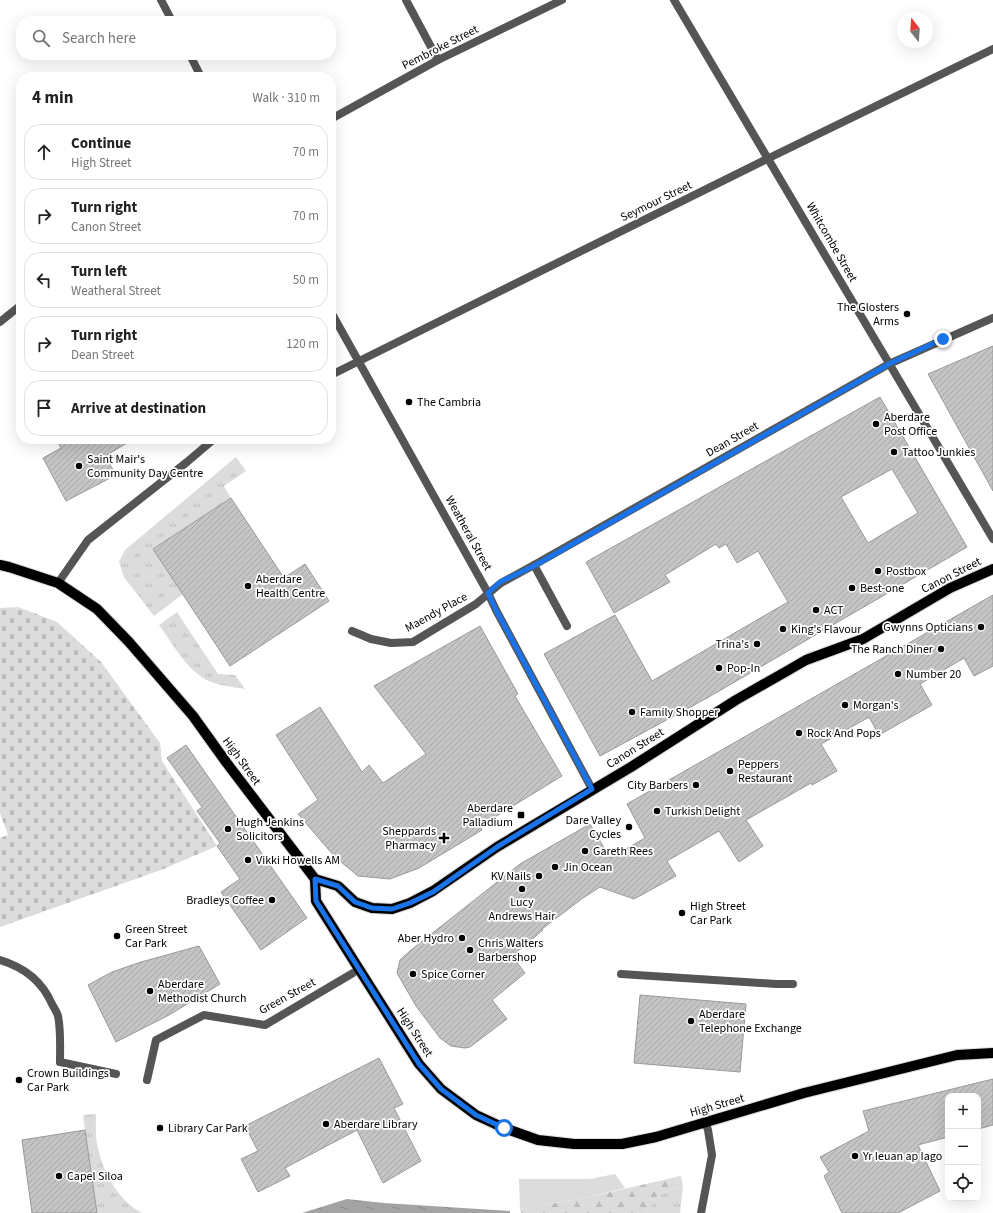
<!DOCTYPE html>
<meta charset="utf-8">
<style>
body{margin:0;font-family:"Source Sans 3",sans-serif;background:#f6f6f6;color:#222}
.controls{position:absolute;right:12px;bottom:12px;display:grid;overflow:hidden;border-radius:8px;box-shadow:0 4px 16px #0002}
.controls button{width:36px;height:36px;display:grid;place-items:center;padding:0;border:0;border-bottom:1px solid #e0e0e0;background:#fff;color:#222;font:20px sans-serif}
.compass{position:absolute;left:897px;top:12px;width:36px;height:36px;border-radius:50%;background:#fff;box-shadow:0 4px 16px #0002;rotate:343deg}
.stop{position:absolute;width:12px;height:12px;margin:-9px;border:3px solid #1a73e8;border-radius:50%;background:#fff}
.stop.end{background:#1a73e8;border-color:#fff;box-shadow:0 1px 4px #0008}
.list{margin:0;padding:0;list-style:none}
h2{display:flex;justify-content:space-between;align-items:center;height:52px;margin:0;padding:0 16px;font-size:17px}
h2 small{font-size:13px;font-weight:400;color:#767676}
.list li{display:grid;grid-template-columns:26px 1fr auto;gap:12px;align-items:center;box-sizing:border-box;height:56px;margin:0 8px 8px;padding:0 8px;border:1px solid #e0e0e0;border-radius:16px}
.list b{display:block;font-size:15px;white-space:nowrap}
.list p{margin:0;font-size:13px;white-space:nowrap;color:#767676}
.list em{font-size:13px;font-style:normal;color:#767676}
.icon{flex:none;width:22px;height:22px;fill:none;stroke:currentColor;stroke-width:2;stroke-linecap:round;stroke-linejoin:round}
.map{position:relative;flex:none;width:993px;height:1213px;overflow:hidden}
.search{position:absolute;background:#fff;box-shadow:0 4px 16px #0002;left:16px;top:16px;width:320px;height:44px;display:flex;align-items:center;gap:10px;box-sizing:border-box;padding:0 14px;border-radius:16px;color:#767676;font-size:15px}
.panel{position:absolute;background:#fff;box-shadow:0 4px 16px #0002;left:16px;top:72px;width:320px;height:372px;border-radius:16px}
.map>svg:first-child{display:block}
.grass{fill:url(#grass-tufts)}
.forest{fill:url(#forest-firs)}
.cemetery{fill:url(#cemetery-stones)}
.garden{fill:#dcdcdc}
.water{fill:url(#water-ripples)}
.building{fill:url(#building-hatch);stroke:#999;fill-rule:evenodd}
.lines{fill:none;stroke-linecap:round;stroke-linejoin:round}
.primary-casing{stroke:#dbdbdb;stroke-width:12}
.lane{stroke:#555;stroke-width:8}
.street{stroke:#555;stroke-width:8}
.primary{stroke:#000;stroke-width:10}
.route{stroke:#1a73e8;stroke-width:5}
.poi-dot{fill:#000;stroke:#fff;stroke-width:1.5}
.labels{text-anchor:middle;stroke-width:3.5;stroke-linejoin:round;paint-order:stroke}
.street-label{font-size:12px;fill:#000;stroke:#fff}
.poi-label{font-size:12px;fill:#000;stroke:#fff;text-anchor:start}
</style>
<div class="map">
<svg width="993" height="1213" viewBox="0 0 993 1213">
<defs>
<pattern id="grass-tufts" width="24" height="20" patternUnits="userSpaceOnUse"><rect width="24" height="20" fill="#dcdcdc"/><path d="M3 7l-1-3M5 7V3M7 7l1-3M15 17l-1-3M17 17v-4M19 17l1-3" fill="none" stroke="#bbb"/></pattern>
<pattern id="forest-firs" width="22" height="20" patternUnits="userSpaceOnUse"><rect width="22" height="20" fill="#dcdcdc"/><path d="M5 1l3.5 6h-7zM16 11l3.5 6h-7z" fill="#bbb"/></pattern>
<pattern id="cemetery-stones" width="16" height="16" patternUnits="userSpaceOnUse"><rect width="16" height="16" fill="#dcdcdc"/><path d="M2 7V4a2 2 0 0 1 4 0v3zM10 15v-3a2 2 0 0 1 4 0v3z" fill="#bbb"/></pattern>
<pattern id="water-ripples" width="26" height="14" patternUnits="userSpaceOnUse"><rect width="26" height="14" fill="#a3a3a3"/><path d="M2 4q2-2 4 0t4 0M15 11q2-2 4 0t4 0" fill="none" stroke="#8b8b8b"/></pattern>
<pattern id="building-hatch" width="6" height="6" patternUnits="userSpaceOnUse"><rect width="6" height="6" fill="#c4c4c4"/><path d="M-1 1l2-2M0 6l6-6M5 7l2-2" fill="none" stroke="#a7a7a7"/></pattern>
</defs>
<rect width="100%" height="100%" fill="#fff"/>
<g class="grass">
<path d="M236,457L246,471L224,486L231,498L153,549L183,594L154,616L124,577L119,562L125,550Z"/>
<path d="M177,612L218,674L235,675L245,689C235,687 221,686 211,682C187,672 174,645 159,625Z"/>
<path d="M96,1114C96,1125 95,1137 98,1148C103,1173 119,1201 142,1213H97L83,1115Z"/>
<path d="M683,1186L680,1213H645L659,1194Z"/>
</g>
<path class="forest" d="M681,1176L683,1186L659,1194L645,1213H521L520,1209L584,1198Z"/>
<path class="cemetery" d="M18,607L57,622L101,662L160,743L162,761L217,846L161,870L0,927V838L8,835L0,813V608Z"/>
<path class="garden" d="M615,1174L625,1188L584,1198L520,1209L519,1179H590Z"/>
<path class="water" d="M347,1199L384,1203L510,1211V1213H302Z"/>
<g class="building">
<path d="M993,346V491L928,374Z"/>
<path d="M880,397L967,547L707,698L600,756L544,654L615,615L652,681L788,602L758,551L737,563L726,544L719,548L716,544L665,575L670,582L614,613L586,562ZM892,469L918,513L868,543L841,497Z"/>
<path d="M56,439H134L105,456L116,475L66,501L43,458L61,448Z"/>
<path d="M231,498L284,578L305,564L329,601L230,666L153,549Z"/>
<path d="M993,595V666L974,676L964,658L920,684L932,705L879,735L869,717L821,744L837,771L812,785L811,783L746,820L763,846L739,862L719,831L667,861L676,876L634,899L600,887L583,898L542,929L543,930L512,956L525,973L492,1000L507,1019L470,1047L465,1048L451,1046L440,1038L416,1006L397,973L400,960L411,950L520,864L590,824L610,858L645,838L627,804Z"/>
<path d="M480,626L518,694L515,696L562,776L480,826L482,830L419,868L390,879L358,876L335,857L298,814L318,800L276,735L320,707L362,772L369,765L383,783L426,754L374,686Z"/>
<path d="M186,745L307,918L261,950L221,892L240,879L217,846L220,843L197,811L202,807L167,758Z"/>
<path d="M199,946L220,984L169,1015L116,1042L88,985L112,972L141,962Z"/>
<path d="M640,995L746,1004L740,1072L634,1063Z"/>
<path d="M379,1058L403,1104L394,1108L421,1161L383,1183L357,1130L285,1168L290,1176L258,1192L241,1159L258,1151L245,1126Z"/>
<path d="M993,1079V1125L978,1129V1096H948V1137L918,1145L940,1191L898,1213H842L824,1176L829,1172L820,1157L869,1131L863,1111Z"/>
<path d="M85,1130L97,1213H32L22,1140Z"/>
</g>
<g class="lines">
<defs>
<g id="primary">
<path d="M0,565L9,567L58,583L97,609L129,642L193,716L226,762L315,879L316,901L419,1064L441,1089L476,1115L504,1128L538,1140L574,1144H622L656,1137L804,1093L957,1055L993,1053"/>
<path d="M315,879L338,886L355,902L372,908L392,909L410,903L433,891L497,847L631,767L736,700L787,671L806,660L863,639L950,588L993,569"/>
</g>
</defs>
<use href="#primary" class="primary-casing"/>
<g class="lane">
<path d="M534,565L567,626"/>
<path d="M352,631L371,639L391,643"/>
<path d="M621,974L776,984H793"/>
<path d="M60,1062L116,1074"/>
<path d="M701,1213L712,1155L708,1130L705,1122"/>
</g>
<g class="street">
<path d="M161,0L172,21"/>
<path d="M406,0L438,60"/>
<path d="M674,0L993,539"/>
<path d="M190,55L201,77"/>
<path d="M331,119L438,60L562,0"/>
<path d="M331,312L488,593L496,610L592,789"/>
<path d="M0,322L21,305"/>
<path d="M331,375L769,158L993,49"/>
<path d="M58,583L88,540L187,462L214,439"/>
<path d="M391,643L413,642L476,604L501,583L534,565L889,364L993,318"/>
<path d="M0,960C24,967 42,981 52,1004C54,1008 57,1012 58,1016C61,1030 60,1047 60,1062"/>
<path d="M147,1080L156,1040L204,1015L265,1025L353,973"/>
</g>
<use href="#primary" class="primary"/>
</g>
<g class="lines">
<path class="route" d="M504,1128L476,1115L441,1089L419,1064L316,901L315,879L338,886L355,902L372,908L392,909L410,903L433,892L497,847L592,789L496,610L488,593L500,582L534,566L889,364L943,339"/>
</g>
<g class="poi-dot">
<circle cx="907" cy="314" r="4"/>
<circle cx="409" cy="402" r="4"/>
<circle cx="876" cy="424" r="4"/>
<circle cx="894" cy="452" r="4"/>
<circle cx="79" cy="466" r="4"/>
<circle cx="878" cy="571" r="4"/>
<circle cx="248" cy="586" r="4"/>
<circle cx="852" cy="588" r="4"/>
<circle cx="816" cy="610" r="4"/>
<circle cx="981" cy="627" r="4"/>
<circle cx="783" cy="629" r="4"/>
<circle cx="757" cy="644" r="4"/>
<circle cx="941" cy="649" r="4"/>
<circle cx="719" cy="668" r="4"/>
<circle cx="898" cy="674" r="4"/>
<circle cx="845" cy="705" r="4"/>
<circle cx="632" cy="712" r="4"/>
<circle cx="799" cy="733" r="4"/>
<circle cx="730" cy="771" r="4"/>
<circle cx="696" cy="785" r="4"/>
<circle cx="657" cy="811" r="4"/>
<rect x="517" y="811" width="8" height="8" rx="2"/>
<circle cx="629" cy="827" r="4"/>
<circle cx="228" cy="829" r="4"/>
<path d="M442 832h4v4h4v4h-4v4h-4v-4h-4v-4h4z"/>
<circle cx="585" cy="851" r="4"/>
<circle cx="248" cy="860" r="4"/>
<circle cx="555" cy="867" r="4"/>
<circle cx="539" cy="876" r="4"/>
<circle cx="522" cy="889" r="4"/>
<circle cx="272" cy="900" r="4"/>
<circle cx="682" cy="913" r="4"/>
<circle cx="117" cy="936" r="4"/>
<circle cx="462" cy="938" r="4"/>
<circle cx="470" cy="950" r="4"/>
<circle cx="413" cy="974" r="4"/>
<circle cx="150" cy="991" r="4"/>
<circle cx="691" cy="1021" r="4"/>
<circle cx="19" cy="1080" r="4"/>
<circle cx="326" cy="1124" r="4"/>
<circle cx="160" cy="1128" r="4"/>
<circle cx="855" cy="1156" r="4"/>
<circle cx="59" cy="1176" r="4"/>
</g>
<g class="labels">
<g class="street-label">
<text transform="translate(440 47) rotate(-27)" y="4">Pembroke Street</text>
<text transform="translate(656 201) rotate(-26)" y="4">Seymour Street</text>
<text transform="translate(832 242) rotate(60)" y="4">Whitcombe Street</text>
<text transform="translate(732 439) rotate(-30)" y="4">Dean Street</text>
<text transform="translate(469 533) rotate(61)" y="4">Weatheral Street</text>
<text transform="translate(951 575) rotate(-27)" y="4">Canon Street</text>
<text transform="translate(436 612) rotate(-29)" y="4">Maendy Place</text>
<text transform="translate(635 748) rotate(-32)" y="4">Canon Street</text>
<text transform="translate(242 761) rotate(54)" y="4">High Street</text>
<text transform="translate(287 996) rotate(-29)" y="4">Green Street</text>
<text transform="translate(415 1032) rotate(57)" y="4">High Street</text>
<text transform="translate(717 1105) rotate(-16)" y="4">High Street</text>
</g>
<g class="poi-label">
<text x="899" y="311" text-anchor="end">The Glosters<tspan x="899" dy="14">Arms</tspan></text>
<text x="417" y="406">The Cambria</text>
<text x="884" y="421">Aberdare<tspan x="884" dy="14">Post Office</tspan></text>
<text x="902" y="456">Tattoo Junkies</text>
<text x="87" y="463">Saint Mair's<tspan x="87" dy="14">Community Day Centre</tspan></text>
<text x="886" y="575">Postbox</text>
<text x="256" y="583">Aberdare<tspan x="256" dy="14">Health Centre</tspan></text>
<text x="860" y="592">Best-one</text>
<text x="824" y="614">ACT</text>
<text x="973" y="631" text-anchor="end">Gwynns Opticians</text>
<text x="791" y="633">King's Flavour</text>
<text x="749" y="648" text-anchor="end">Trina's</text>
<text x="933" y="653" text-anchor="end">The Ranch Diner</text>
<text x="727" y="672">Pop-In</text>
<text x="906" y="678">Number 20</text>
<text x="853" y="709">Morgan's</text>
<text x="640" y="716">Family Shopper</text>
<text x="807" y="737">Rock And Pops</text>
<text x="738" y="768">Peppers<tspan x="738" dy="14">Restaurant</tspan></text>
<text x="688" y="789" text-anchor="end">City Barbers</text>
<text x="513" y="812" text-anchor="end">Aberdare<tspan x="513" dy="14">Palladium</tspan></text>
<text x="665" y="815">Turkish Delight</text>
<text x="621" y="824" text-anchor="end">Dare Valley<tspan x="621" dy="14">Cycles</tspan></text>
<text x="236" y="826">Hugh Jenkins<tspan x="236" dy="14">Solicitors</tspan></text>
<text x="436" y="835" text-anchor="end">Sheppards<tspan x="436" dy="14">Pharmacy</tspan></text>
<text x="593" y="855">Gareth Rees</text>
<text x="256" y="864">Vikki Howells AM</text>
<text x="563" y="871">Jin Ocean</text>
<text x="531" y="880" text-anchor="end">KV Nails</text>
<text x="264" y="904" text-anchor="end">Bradleys Coffee</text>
<text x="522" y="906" text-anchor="middle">Lucy<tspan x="522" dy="14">Andrews Hair</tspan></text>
<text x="690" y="910">High Street<tspan x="690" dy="14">Car Park</tspan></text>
<text x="125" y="933">Green Street<tspan x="125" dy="14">Car Park</tspan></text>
<text x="454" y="942" text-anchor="end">Aber Hydro</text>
<text x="478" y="947">Chris Walters<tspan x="478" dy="14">Barbershop</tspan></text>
<text x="421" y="978">Spice Corner</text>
<text x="158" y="988">Aberdare<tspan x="158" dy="14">Methodist Church</tspan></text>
<text x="699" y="1018">Aberdare<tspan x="699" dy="14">Telephone Exchange</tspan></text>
<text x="27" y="1077">Crown Buildings<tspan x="27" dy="14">Car Park</tspan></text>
<text x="334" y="1128">Aberdare Library</text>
<text x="168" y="1132">Library Car Park</text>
<text x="863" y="1160">Yr Ieuan ap Iago</text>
<text x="67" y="1180">Capel Siloa</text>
</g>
</g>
</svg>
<div class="controls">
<button>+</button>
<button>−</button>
<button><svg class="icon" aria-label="locate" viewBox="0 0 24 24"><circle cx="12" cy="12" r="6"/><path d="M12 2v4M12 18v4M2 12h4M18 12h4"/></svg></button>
</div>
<svg class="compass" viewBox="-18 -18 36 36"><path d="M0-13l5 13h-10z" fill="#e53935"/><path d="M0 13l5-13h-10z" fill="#767676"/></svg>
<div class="stop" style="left:504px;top:1128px"></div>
<div class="stop end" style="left:943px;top:339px"></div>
<div class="search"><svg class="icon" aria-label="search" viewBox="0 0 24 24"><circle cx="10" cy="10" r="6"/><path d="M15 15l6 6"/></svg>Search here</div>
<section class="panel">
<h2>4 min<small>Walk · 310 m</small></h2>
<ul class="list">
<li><svg class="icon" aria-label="ahead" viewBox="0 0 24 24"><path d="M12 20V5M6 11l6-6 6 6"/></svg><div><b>Continue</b><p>High Street</p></div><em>70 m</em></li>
<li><svg class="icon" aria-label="right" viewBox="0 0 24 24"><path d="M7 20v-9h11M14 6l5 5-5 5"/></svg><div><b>Turn right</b><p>Canon Street</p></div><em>70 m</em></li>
<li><svg class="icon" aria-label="left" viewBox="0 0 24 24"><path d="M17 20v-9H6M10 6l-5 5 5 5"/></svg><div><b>Turn left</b><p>Weatheral Street</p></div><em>50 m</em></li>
<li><svg class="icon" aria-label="right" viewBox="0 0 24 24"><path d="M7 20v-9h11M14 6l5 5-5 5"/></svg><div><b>Turn right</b><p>Dean Street</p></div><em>120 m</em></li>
<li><svg class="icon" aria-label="arrive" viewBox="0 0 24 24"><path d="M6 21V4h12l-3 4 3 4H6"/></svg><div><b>Arrive at destination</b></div></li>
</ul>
</section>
</div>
